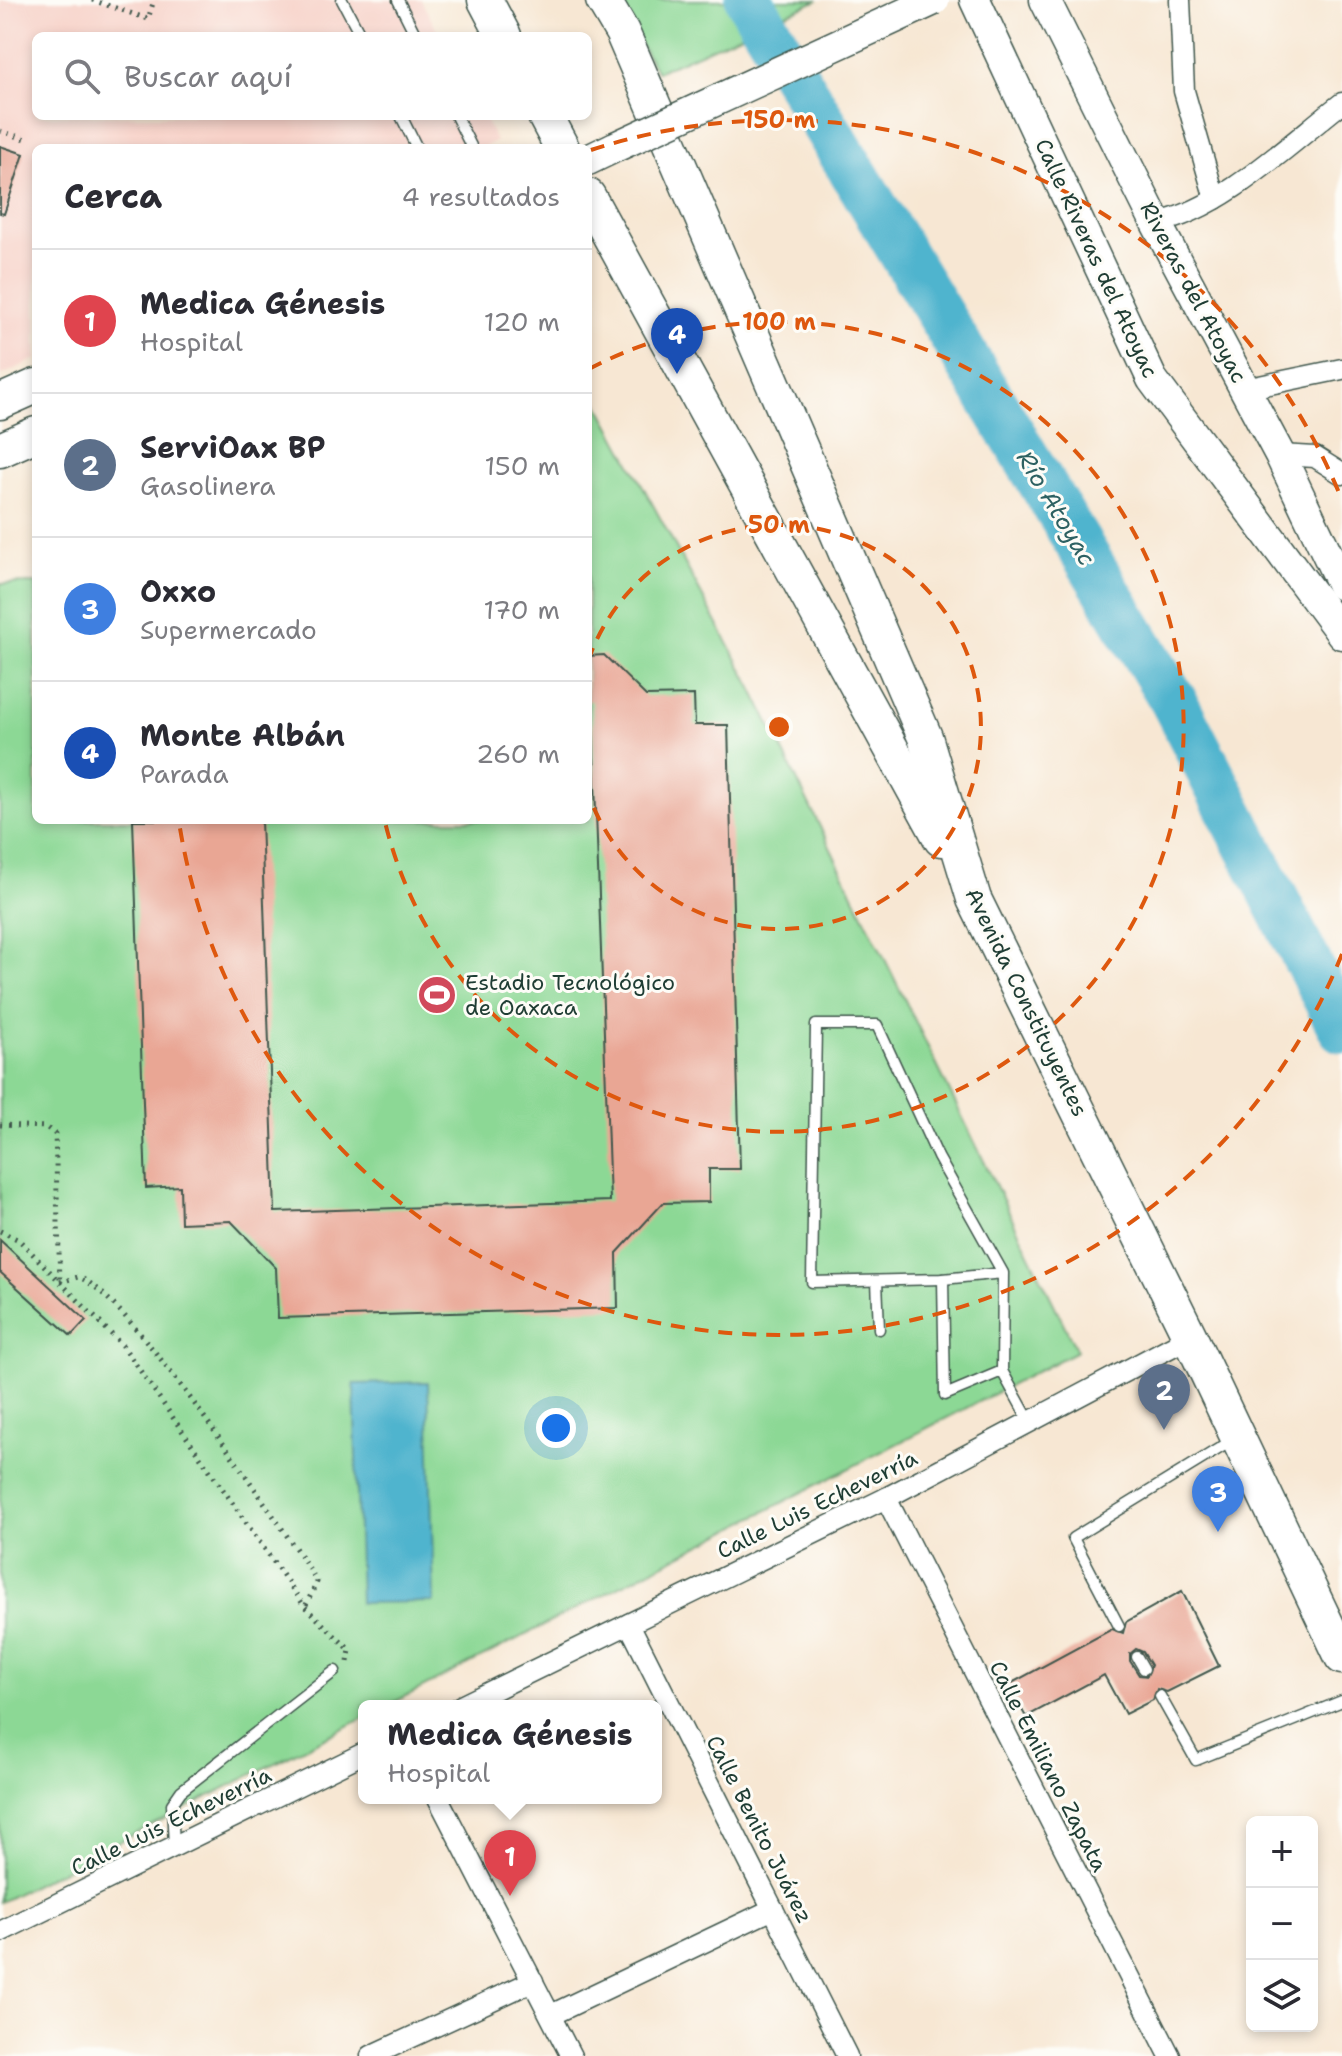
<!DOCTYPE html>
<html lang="es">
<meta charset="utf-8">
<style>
body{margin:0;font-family:"Shantell Sans",sans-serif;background:#f7f7f7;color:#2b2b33}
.controls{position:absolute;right:24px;bottom:24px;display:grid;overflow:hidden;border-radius:12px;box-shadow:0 4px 12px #0003}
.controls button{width:72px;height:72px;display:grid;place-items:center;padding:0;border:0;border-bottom:2px solid #e1e1e2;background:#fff;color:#2b2b33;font:40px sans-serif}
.you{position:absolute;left:556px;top:1428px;width:28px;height:28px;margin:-20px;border:6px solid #fff;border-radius:50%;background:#1a73e8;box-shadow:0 0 0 12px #1a73e833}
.badge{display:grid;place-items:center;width:52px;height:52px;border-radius:50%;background:#d93025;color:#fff;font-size:26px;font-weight:700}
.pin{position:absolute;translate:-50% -66px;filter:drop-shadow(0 2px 4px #0008)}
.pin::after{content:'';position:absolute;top:42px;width:28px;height:24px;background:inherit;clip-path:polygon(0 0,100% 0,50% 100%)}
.popup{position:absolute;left:358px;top:1700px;width:304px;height:104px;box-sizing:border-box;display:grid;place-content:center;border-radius:12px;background:#fff;filter:drop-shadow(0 2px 6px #0005);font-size:26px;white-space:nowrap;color:#7c7c81}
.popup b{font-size:30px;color:#2b2b33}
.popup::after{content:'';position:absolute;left:50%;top:100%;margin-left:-16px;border:16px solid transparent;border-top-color:#fff}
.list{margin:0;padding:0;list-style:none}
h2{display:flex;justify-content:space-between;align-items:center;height:104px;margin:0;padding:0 32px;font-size:34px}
h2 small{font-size:26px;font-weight:400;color:#7c7c81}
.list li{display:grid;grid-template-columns:52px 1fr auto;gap:24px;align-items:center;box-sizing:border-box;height:144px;padding:0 32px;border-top:2px solid #e1e1e2}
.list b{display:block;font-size:30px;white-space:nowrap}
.list p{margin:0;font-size:26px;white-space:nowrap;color:#7c7c81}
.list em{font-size:26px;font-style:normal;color:#7c7c81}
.icon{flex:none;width:44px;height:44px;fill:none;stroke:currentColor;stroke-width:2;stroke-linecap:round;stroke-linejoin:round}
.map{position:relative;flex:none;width:1342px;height:2056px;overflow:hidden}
.search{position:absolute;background:#fff;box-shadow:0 4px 12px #0003;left:32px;top:32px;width:560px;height:88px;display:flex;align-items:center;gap:20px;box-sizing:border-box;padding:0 28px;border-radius:12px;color:#7c7c81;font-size:30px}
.panel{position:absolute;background:#fff;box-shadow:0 4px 12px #0003;left:32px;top:144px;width:560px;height:680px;border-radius:12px}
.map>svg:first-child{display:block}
.built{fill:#f7d1c8}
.green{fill:#8cd895;stroke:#568a64;stroke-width:2}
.water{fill:#4fb4ce;stroke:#377881;stroke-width:2}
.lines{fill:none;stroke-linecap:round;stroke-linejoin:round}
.river{stroke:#4fb4ce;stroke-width:48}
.building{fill:#e9a694;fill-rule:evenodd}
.lane-casing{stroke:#3f564c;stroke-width:13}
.street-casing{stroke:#3f564c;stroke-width:23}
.secondary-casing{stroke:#3f564c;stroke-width:33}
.primary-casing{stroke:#3f564c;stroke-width:37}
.path{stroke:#3f564c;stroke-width:5;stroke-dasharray:2 6;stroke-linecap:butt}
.lane{stroke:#fff;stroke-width:10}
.street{stroke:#fff;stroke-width:20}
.secondary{stroke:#fff;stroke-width:30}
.primary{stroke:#fff;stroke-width:34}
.secondary-bridge-casing{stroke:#3f564c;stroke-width:33;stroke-linecap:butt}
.secondary-bridge{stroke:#fff;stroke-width:30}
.ring{fill:none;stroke:#de580e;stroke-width:4;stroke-dasharray:14 10}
.labels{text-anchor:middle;stroke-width:6;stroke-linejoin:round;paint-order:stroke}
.street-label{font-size:22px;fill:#1f3d34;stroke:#fdfcf7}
.poi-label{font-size:22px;fill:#1f3d34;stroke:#fdfcf7;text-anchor:start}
.water-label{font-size:24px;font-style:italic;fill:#2d6162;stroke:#fdfcf7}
.centre{fill:#de580e;stroke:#fdfcf7;stroke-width:4}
.ring-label{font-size:24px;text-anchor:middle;font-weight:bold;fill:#de580e;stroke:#fdfcf7;stroke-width:6;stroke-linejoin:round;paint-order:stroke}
</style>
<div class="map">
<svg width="1342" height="2056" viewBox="0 0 1342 2056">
<rect width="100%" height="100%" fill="#fdfcf7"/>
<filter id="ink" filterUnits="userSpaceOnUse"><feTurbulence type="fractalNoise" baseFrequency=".0125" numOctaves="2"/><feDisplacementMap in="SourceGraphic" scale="16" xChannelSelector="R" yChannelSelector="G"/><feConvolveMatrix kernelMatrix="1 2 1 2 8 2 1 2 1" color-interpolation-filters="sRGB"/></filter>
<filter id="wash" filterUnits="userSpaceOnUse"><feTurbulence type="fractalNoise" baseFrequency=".006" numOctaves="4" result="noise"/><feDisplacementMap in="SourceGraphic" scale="32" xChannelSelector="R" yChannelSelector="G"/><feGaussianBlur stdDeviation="1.8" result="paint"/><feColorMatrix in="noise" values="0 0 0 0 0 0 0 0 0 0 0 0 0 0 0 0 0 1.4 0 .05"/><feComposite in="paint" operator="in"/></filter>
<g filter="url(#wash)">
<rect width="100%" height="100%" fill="#f7e7d3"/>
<path class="built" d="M0,0H421L440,36H36V116H483L496,141L481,148H36V359L0,376Z"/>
<g class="green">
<path d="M614,0H818L657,72Z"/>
<path d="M588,385L749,682L1077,1351L387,1706H364V1718L0,1902V584L36,583V820H588Z"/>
</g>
<path class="water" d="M428,1382L434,1602L360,1603L354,1384Z"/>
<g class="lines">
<path class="river" d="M749,0L1173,700L1342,1029"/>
</g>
<g id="blocks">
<g class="building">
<path d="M0,146L24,154L4,214L0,213Z"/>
<path d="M604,655L646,696L694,695L695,725H728L740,1169H709V1202L663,1203L617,1253L618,1308L278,1318L276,1268L231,1221L181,1223L180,1186L146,1188L133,820H261L275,1212L610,1201L592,701H588V656Z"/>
<path d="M0,1240L86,1320L71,1336L0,1272Z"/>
<path d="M1182,1591L1219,1666L1167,1692L1157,1689L1153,1700L1125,1714L1104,1675L1026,1717L1008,1685L1112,1629L1123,1633L1126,1622ZM1136,1649L1143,1652L1151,1665L1147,1676L1139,1675L1130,1661V1654Z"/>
</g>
</g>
</g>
<g filter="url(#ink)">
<use href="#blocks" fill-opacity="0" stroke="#3f564c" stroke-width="2"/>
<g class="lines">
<defs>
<g id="lane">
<path d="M342,0L361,36"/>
<path d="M398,0L416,36"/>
<path d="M401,116L417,148"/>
<path d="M456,116L472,148"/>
<path d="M943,1279L945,1395L1002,1371L1030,1422"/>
<path d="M877,1281L879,1329"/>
<path d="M1002,1371L1003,1273L938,1157L877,1025H816L812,1282L943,1279L1003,1273"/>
<path d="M1119,1626L1073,1538L1233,1440"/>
<path d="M1137,1657L1144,1669"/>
<path d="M1160,1696L1196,1760L1342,1701"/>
<path d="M174,1846L172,1804L181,1791L335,1671"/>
</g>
<g id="street">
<path d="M1180,0L1184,91L1215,199"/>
<path d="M1156,223C1222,210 1289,144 1342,103"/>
<path d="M1245,389L1342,369"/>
<path d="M1280,455L1315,457L1342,474"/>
<path d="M886,1498L1170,2056"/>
<path d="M629,1624L847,2056"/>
<path d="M461,1706L886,1498L1190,1337"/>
<path d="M438,1798L571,2056"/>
<path d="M0,1932L364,1753"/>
<path d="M551,2015L773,1909"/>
<path d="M371,2056L533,1981"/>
</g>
<g id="secondary">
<path d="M975,0L1152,379L1342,634"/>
<path d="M1045,0L1156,223L1280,455L1342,585"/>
<path d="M588,160L615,147"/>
</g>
<g id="primary">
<path d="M485,0L504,36"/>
<path d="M603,0L622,32L925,737L974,899L1190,1337L1342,1657"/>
<path d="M545,116L562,148"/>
<path d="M588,196L941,839"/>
<path d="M0,402L36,386"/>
<path d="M0,450L36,434"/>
</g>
</defs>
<use href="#lane" class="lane-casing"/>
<use href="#street" class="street-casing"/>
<use href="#secondary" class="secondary-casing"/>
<use href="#primary" class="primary-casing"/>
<g class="path">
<path d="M92,0L148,19L154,0"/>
<path d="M0,131L29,140"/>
<path d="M0,1125L46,1127L55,1134L60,1281"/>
<path d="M0,1231L19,1240L123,1346L305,1607L350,1650L348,1662"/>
<path d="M60,1282L78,1277C126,1291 274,1518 311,1571L317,1582L305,1607"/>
</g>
<use href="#lane" class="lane"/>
<use href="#street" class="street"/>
<use href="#secondary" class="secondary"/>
<use href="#primary" class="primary"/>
<defs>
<path id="secondary-bridge" d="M615,147L934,0"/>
</defs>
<use href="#secondary-bridge" class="secondary-bridge-casing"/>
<use href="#secondary-bridge" class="secondary-bridge"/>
</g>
</g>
<g class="ring">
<path d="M588 661A202 202 0 1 1 588 793"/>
<path d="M589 369A405 405 0 1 1 385 822"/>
<path d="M1342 954A607 607 0 0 1 179 822M591 150A607 607 0 0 1 1342 500"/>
</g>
<defs>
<symbol id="stadium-disc" viewBox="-11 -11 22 22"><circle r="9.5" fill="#d1495b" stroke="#fdfcf7"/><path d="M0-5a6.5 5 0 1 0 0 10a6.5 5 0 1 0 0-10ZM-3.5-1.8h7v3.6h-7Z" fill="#fff"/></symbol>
</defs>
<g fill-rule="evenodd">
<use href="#stadium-disc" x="415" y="973" width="44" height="44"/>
</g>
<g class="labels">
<g class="street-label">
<text transform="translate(1097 258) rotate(65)" y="8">Calle Riveras del Atoyac</text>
<text transform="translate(1194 292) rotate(62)" y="8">Riveras del Atoyac</text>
<text transform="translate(1027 1002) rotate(64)" y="8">Avenida Constituyentes</text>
<text transform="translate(817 1504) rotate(-26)" y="8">Calle Luis Echeverría</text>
<text transform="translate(1049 1766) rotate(63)" y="8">Calle Emiliano Zapata</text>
<text transform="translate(171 1821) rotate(-26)" y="8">Calle Luis Echeverría</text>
<text transform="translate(760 1829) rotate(63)" y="8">Calle Benito Juárez</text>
</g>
<g class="poi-label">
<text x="465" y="990">Estadio Tecnológico<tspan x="465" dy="25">de Oaxaca</tspan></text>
</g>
<g class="water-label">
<text transform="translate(1056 508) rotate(59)" y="8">Río Atoyac</text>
</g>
</g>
<circle cx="779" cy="727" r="12" class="centre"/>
<g class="ring-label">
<text x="779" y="128">150 m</text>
<text x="779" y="330">100 m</text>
<text x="779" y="533">50 m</text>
</g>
</svg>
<div class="controls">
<button>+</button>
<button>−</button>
<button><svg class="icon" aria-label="layers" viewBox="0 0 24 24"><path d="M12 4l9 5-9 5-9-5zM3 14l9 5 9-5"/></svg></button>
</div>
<div class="you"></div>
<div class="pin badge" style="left:510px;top:1896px;background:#e0444e">1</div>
<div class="popup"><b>Medica Génesis</b>Hospital</div>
<div class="pin badge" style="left:1164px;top:1430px;background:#5c6f8a">2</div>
<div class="pin badge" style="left:1218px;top:1532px;background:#3f7fe0">3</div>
<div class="pin badge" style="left:677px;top:374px;background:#1a4fb4">4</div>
<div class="search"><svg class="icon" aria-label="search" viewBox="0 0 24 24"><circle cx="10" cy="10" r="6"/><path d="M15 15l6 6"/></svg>Buscar aquí</div>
<section class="panel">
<h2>Cerca<small>4 resultados</small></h2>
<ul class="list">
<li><span class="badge" style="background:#e0444e">1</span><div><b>Medica Génesis</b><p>Hospital</p></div><em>120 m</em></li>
<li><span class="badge" style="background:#5c6f8a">2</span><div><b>ServiOax BP</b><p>Gasolinera</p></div><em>150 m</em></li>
<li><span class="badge" style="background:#3f7fe0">3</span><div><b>Oxxo</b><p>Supermercado</p></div><em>170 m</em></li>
<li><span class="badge" style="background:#1a4fb4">4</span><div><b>Monte Albán</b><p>Parada</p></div><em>260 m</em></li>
</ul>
</section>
</div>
